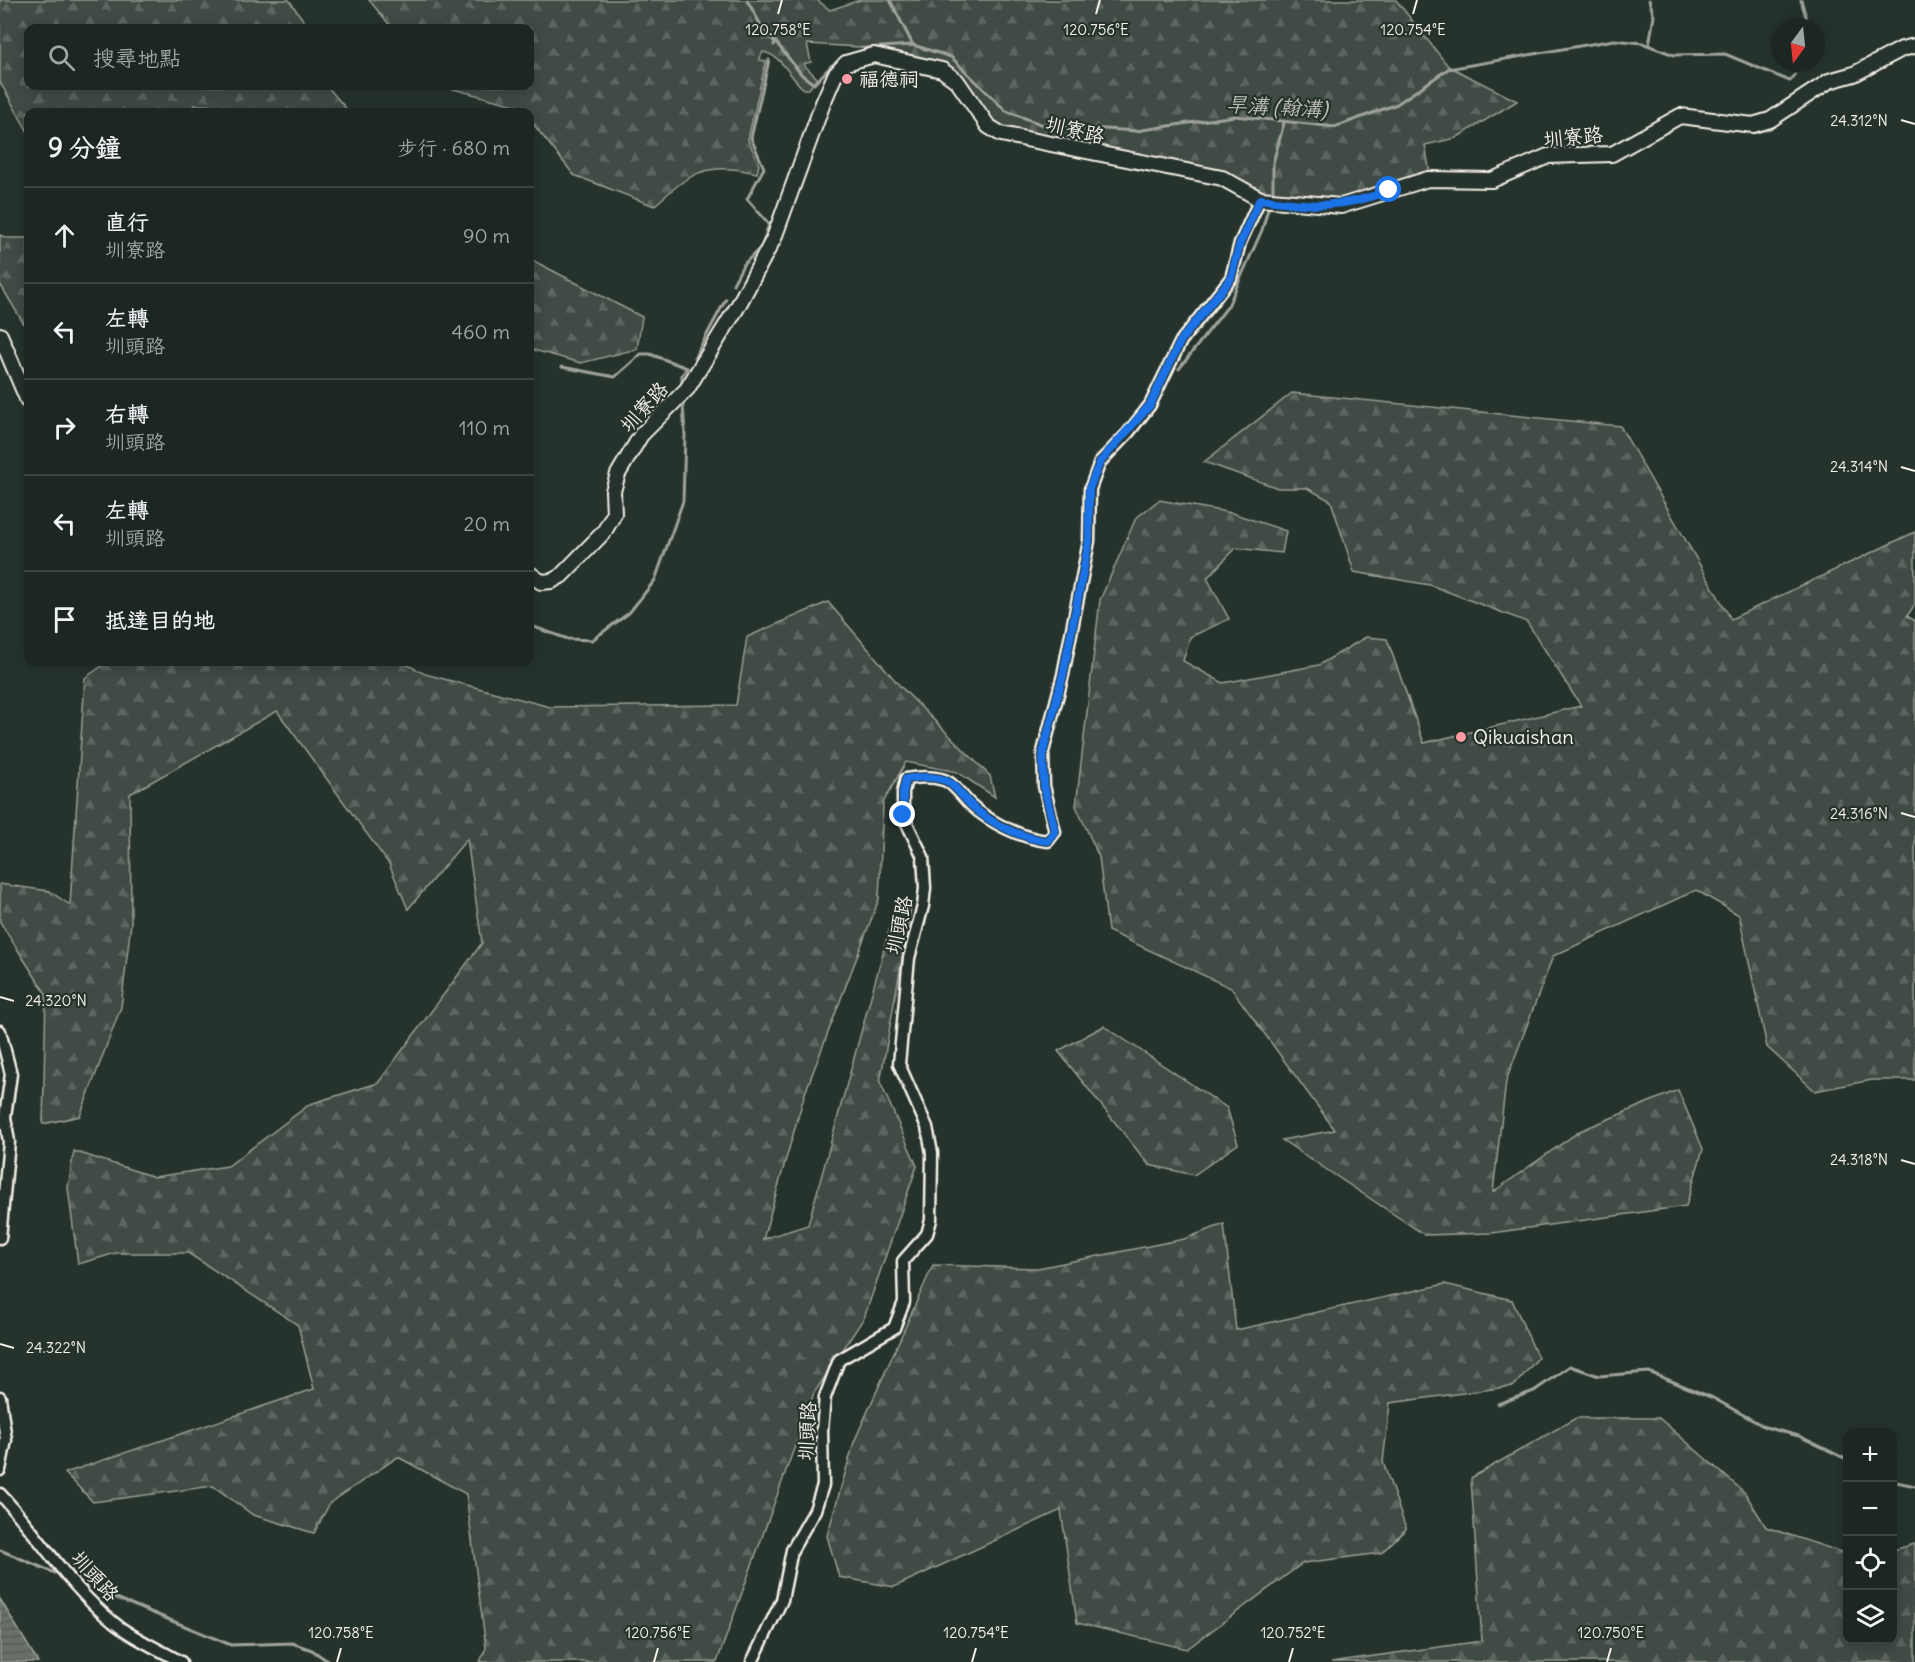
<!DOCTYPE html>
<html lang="zh-TW">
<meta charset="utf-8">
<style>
body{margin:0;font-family:Delius,"LXGW WenKai TC",sans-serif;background:#29322f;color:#f1f3f6}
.controls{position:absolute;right:18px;bottom:18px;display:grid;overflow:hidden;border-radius:12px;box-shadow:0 3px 15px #0003}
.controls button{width:54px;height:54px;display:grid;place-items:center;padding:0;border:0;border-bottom:2px solid #3a4340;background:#1c2622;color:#f1f3f6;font:30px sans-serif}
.compass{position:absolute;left:1771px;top:18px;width:54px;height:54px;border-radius:50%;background:#1c2622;box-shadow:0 3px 15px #0003;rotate:195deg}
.stop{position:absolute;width:18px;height:18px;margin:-14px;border:4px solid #1a73e8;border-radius:50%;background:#fff}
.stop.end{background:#1a73e8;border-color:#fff;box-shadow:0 2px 6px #0008}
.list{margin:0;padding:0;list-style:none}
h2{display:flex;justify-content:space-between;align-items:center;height:78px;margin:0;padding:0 24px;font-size:26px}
h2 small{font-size:20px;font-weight:400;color:#a0a5a5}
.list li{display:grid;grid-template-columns:39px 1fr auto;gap:18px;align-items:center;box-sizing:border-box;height:96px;padding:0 24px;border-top:2px solid #3a4340}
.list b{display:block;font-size:22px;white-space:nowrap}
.list p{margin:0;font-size:20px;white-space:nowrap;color:#a0a5a5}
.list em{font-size:20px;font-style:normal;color:#a0a5a5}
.icon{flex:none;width:33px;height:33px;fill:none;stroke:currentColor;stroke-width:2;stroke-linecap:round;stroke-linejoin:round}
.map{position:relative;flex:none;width:1915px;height:1662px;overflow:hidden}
.search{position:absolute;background:#1c2622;box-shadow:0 3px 15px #0003;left:24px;top:24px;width:510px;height:66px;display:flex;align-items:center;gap:15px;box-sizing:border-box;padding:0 21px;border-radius:12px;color:#a0a5a5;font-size:22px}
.panel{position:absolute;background:#1c2622;box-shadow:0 3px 15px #0003;left:24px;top:108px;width:510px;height:558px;border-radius:12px}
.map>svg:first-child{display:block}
.forest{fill:url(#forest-firs);stroke:#9a9e96;stroke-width:1.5}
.water{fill:url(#water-rules);stroke:#9fa39b;stroke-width:1.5}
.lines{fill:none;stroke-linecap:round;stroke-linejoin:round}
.stream{stroke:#9fa39b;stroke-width:3}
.street-casing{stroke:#f4f1e8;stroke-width:15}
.secondary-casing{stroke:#f4f1e8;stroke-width:18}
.street{stroke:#26332d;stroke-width:10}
.secondary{stroke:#26332d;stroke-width:14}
.route{stroke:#1a73e8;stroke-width:8}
.ticks{fill:none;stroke:#f4f1e8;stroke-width:2}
.poi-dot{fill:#ff9aa2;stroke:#26332d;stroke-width:2}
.labels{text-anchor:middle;stroke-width:4.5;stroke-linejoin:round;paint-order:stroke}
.poi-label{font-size:20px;fill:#f4f1e8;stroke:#26332d;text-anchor:start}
.street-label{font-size:20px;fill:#f4f1e8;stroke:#26332d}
.water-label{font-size:21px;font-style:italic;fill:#bcbdb5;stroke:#26332d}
.ticks-label{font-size:15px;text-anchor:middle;fill:#f4f1e8;stroke:#26332d;stroke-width:4.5;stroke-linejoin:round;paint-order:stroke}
</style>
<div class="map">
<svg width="1915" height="1662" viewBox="0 0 1915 1662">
<defs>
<pattern id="forest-firs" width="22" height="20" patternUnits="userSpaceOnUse" patternTransform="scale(1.5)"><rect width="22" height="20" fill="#414b45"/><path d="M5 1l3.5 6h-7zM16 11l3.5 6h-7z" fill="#5d6560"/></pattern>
<pattern id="water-rules" width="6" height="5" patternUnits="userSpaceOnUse" patternTransform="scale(1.5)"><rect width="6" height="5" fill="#676f68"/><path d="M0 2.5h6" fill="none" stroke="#565a55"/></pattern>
</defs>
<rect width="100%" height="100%" fill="#26332d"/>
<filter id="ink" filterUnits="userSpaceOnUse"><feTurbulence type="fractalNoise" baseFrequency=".0167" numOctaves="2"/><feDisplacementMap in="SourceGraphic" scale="12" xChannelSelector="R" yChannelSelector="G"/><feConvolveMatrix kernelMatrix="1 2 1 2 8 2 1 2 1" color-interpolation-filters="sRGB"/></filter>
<g filter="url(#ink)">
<g class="forest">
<path d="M0,0H289L309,28H28V86H327L349,112H234L226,106L194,105L191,112H28V132L0,82Z"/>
<path d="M369,0H817L830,10L860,0H1396L1448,66L1517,101L1456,138L1425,145L1430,174L1340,202L1275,197L1003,130L990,122L946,68L861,47L807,44L811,62L803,64L817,78L809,89H804C790,78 782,55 763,52L759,60L766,61L748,139L759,165L757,173C706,161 690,173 654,206L574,175L530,120V112H524L518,106L442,86H530V28H392Z"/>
<path d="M0,235L6,238H28V331L0,284Z"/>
<path d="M530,259L642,317L637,349L581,363L530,349Z"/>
<path d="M1292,393L1620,426L1731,619L1915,532V604L1907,616L1915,621V1080H1872L1815,1091L1767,1047L1739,915L1696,890L1553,956L1506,1081L1493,1192L1580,1131L1678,1090L1703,1149L1686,1206L1492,1233L1425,1235L1282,1140L1335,1130L1231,988L1108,931L1099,857L1076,806L1100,600L1136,518L1159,500L1232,513L1286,531L1282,553L1236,548L1207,578L1229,619L1190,637L1183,661L1223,683L1319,665L1366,637L1387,639L1424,743L1581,706L1527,622L1430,585L1354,572L1331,501L1307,488H1278L1204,462Z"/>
<path d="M828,602L900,686L990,776L995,797L957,772L906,762L883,803L879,899L805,1093L763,1239L808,1225L892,920L911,908L880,1082L917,1166L864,1318L814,1393L717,1662H480L486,1648L466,1494L398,1457L330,1503L314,1533L253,1515L213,1486L93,1502L65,1473L314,1389L298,1325L188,1253H116L78,1264L68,1188L74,1151L154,1177L228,1166L310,1104L378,1083L482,943L467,839L408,909L389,864L277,711L130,794L131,923L121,1007L80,1116L43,1124L46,994L0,922V884L49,891L70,905L85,678L108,662H402L425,674L550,707L736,705L747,637Z"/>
<path d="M1104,1026L1227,1108L1238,1144L1194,1175L1149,1165L1058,1051Z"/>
<path d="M1224,1224L1236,1330L1445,1284L1512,1300L1538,1358L1514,1386L1390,1403L1383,1462L1406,1529L1381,1553L1303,1563L1187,1649L1077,1623L1061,1510L894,1587L839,1577L827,1536L854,1442L933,1265L1038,1268L1184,1239Z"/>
<path d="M1576,1418H1659L1745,1493L1766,1527L1847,1554L1848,1640H1892L1893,1550L1915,1544V1662H1331L1482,1641L1471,1478Z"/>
</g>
<path class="water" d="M0,1599L38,1662H0Z"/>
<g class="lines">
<g class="stream">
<path d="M747,0L764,31L774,41"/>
<path d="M890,0L913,45"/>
<path d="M1801,0L1809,27"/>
<path d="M774,45L775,41L802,75L814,84L832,65L840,61"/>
<path d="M1649,45L1654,16L1649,0"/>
<path d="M865,48L913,45L951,57L1006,111L1043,125L1136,131L1235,116L1335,127L1397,104L1448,69L1614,40L1642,43L1674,55L1725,54L1790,81L1795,75"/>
<path d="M1273,191V163L1284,123"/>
<path d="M733,284L743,265L762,246L769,224L747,199L764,168L751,138L769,60"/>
<path d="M695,357L726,299"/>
<path d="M562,367L615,377L641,354H650L687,368"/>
<path d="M1179,369L1228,306L1262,230L1268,209"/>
<path d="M682,382V375L687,368"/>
<path d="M531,626L568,639L592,640L629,613L655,580L683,501L685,435L683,404"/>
<path d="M1498,1404L1534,1391L1570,1366L1599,1376L1649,1372L1713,1398L1765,1427L1799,1436L1848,1460"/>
<path d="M1892,1481L1915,1486"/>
<path d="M0,1550L55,1573"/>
<path d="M83,1584L86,1586"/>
<path d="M109,1595L231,1645L292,1643L312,1650L329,1662"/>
</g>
<defs>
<g id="street">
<path d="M0,1031L11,1074L5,1117L9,1142L0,1238"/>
<path d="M0,1397L6,1440L0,1470"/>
<path d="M0,1494C39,1535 68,1586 113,1622C132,1638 159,1649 181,1662"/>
<path d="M752,1662L782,1600L792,1550L815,1510L823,1485L822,1430L825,1397L839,1360L894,1328L904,1302L903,1261L927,1234L931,1220L932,1153L927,1127L899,1064L909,958L923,906L925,888L923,857L903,815V792L906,779C918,777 931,776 944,780C954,783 963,798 971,805C989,822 1023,839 1048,841L1055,832L1044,786L1043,752L1063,675L1089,541L1090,489L1100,462L1128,433L1150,405L1181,341L1231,278L1240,243L1260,199"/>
</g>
<g id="secondary">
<path d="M0,335L28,401"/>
<path d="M530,574L541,582L552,581L561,576L604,532L614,514L613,491L618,474L641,435L687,389L738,306L774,238L823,103L835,75L846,63L874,55L942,70L957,81L988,126L1001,134L1222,178L1260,199L1341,206L1428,179L1492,180L1548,156L1612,154L1680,116L1753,125L1770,120L1829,81L1854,74L1902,49L1915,46"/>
</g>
</defs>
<use href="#street" class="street-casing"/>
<use href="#secondary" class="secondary-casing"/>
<use href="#street" class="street"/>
<use href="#secondary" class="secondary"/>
</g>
</g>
<g class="lines" filter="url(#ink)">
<path class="route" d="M903,815V792L906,779C918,777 931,776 944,780C954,783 963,798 971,805C989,823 1023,839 1048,841L1055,832L1044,786L1043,752L1063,675L1089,541V489L1100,462L1150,405L1181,340L1231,278L1240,243L1260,199C1309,206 1343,210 1389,190"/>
</g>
<path class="ticks" d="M778,14L782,0M1096,14L1100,0M1413,14L1417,0M1901,120L1915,124M1901,467L1915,471M1901,813L1915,817M0,997L14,1001M1901,1160L1915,1164M0,1344L14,1348M337,1662L341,1648M654,1662L658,1648M972,1662L976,1648M1289,1662L1293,1648M1607,1662L1611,1648"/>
<g class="poi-dot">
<circle cx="847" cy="79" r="6"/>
<circle cx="1461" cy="737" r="6"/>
</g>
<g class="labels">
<g class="poi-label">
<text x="859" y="86">福德祠</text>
<text x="1473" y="744">Qikuaishan</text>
</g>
<g class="street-label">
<text transform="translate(1075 130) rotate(13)" y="7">圳寮路</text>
<text transform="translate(1573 137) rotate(-6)" y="7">圳寮路</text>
<text transform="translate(644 407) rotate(-48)" y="7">圳寮路</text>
<text transform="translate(899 925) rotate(-78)" y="7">圳頭路</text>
<text transform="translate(807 1431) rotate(-87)" y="7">圳頭路</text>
<text transform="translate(95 1576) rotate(48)" y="7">圳頭路</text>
</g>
<g class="water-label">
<text transform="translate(1277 107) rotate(3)" y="7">旱溝 (翰溝)</text>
</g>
</g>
<g class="ticks-label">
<text x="778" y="35">120.758°E</text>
<text x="1096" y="35">120.756°E</text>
<text x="1413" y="35">120.754°E</text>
<text x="1859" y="126">24.312°N</text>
<text x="1859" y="472">24.314°N</text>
<text x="1859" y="819">24.316°N</text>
<text x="56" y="1006">24.320°N</text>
<text x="1859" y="1165">24.318°N</text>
<text x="56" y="1353">24.322°N</text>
<text x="341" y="1638">120.758°E</text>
<text x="658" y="1638">120.756°E</text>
<text x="976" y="1638">120.754°E</text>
<text x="1293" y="1638">120.752°E</text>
<text x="1611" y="1638">120.750°E</text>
</g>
</svg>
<div class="controls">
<button>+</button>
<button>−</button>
<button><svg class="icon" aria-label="locate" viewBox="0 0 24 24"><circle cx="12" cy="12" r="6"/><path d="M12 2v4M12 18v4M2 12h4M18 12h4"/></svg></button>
<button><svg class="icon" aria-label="layers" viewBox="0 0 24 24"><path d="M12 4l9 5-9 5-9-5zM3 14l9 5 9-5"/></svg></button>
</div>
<svg class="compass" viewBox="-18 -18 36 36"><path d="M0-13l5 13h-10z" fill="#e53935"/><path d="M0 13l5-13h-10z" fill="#a0a5a5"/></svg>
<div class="stop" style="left:1389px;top:190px"></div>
<div class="stop end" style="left:903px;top:815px"></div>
<div class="search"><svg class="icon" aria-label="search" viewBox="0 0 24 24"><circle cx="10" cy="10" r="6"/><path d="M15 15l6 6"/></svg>搜尋地點</div>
<section class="panel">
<h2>9 分鐘<small>步行 · 680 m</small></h2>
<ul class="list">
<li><svg class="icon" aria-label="ahead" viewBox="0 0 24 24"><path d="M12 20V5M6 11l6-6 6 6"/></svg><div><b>直行</b><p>圳寮路</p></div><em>90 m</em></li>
<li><svg class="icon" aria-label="left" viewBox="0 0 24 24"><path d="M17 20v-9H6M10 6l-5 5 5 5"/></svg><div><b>左轉</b><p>圳頭路</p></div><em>460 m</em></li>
<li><svg class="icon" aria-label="right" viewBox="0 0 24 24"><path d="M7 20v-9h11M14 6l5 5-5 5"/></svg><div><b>右轉</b><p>圳頭路</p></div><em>110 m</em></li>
<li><svg class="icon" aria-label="left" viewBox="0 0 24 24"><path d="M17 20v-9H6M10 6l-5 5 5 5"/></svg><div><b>左轉</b><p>圳頭路</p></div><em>20 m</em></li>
<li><svg class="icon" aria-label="arrive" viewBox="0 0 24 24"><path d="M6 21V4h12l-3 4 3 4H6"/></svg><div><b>抵達目的地</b></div></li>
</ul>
</section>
</div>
